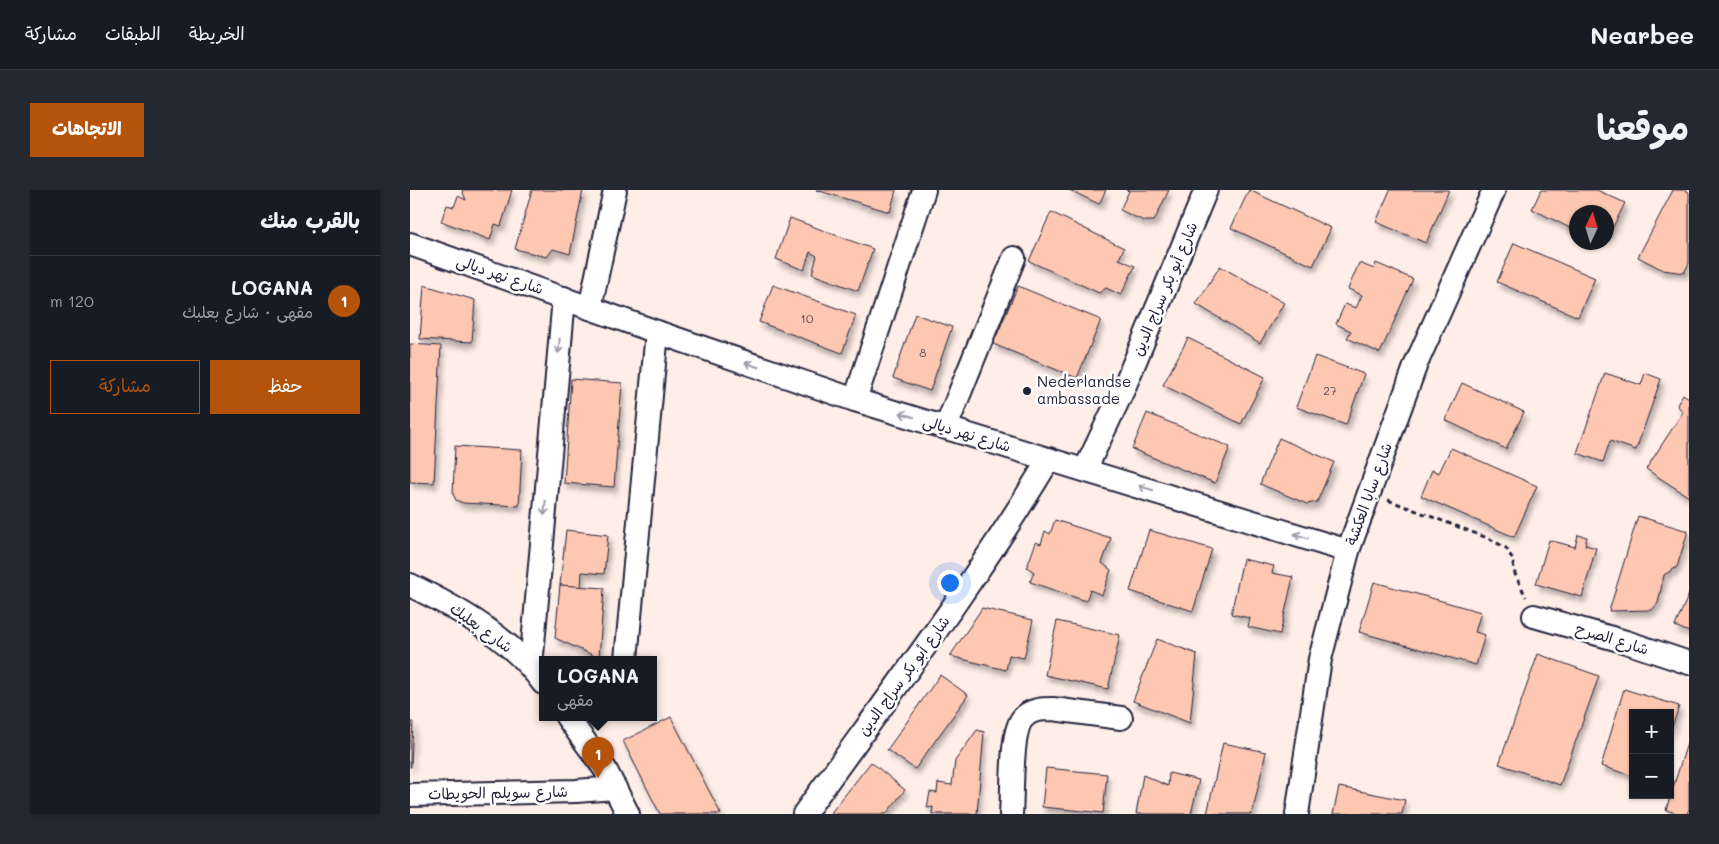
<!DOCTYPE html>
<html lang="ar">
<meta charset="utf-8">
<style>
body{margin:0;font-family:Mali,"Playpen Sans Arabic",sans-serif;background:#242831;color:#f1f3f6;direction:rtl}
.controls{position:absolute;right:15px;bottom:15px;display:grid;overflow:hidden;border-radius:0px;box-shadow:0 1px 4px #0004}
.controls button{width:45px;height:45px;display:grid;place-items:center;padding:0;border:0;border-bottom:1px solid #363941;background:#171b24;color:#f1f3f6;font:25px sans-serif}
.compass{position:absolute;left:1159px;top:15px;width:45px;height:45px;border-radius:50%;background:#171b24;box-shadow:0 1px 4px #0004;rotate:4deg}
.you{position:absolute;left:539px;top:392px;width:18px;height:18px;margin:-12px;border:4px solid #fff;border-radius:50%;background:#1a73e8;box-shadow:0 0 0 8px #1a73e833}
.badge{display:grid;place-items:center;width:32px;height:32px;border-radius:50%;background:#b45309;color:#fff;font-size:16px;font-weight:700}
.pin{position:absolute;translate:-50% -41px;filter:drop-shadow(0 1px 2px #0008)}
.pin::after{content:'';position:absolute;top:26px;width:18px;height:15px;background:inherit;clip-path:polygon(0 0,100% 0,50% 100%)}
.popup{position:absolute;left:129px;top:466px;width:118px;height:65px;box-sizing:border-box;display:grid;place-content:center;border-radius:0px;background:#171b24;filter:drop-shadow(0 1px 4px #0005);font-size:16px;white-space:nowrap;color:#9ea1a6}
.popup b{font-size:19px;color:#f1f3f6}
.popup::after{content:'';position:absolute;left:50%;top:100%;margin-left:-10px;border:10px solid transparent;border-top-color:#171b24}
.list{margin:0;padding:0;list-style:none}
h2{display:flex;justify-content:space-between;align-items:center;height:65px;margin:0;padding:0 20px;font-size:21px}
h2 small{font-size:16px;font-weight:400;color:#9ea1a6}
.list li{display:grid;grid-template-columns:32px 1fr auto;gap:15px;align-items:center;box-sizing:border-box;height:90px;padding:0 20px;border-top:1px solid #363941}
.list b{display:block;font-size:19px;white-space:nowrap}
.list p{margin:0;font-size:16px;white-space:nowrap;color:#9ea1a6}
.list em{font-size:16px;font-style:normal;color:#9ea1a6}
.actions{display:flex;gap:10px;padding:15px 20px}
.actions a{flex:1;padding:11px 0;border:1px solid #b45309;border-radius:0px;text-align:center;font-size:18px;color:#b45309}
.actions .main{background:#b45309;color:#fff}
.map{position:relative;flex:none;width:1279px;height:624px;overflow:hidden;direction:ltr;border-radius:0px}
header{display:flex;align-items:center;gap:30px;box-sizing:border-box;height:70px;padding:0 25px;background:#171b24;border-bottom:1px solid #363941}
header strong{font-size:24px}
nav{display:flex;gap:28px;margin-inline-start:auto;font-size:18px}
.intro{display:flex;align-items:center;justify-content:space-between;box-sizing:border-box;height:120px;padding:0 30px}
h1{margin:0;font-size:35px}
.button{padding:12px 22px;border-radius:0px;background:#b45309;color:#fff;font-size:18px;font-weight:700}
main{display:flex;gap:30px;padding:0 30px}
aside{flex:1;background:#171b24;border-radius:0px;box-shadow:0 1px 4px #0004}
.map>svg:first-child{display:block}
.building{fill:#fec7b1;stroke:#22223b;filter:url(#shadow)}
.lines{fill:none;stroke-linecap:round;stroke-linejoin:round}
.minor-casing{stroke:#22223b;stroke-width:26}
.path{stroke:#22223b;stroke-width:3;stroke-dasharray:5 4;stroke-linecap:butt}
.minor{stroke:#fff;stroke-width:22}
.oneway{stroke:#9c9ca7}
.poi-dot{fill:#22223b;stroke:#fff;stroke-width:2}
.labels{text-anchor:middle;stroke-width:5;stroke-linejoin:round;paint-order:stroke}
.number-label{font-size:12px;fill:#594b58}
.street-label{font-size:15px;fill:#22223b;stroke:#fff}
.poi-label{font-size:15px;fill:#22223b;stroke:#fff;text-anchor:start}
</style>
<header>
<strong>Nearbee</strong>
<nav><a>الخريطة</a><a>الطبقات</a><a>مشاركة</a></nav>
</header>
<div class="intro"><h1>موقعنا</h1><a class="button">الاتجاهات</a></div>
<main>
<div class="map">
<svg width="1279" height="624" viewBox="0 0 1279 624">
<defs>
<filter id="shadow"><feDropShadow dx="3" dy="5.5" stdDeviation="2.5" flood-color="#0004"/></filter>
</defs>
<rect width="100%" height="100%" fill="#ffeee8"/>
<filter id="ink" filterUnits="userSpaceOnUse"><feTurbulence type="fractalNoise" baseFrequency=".02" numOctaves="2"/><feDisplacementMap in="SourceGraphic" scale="10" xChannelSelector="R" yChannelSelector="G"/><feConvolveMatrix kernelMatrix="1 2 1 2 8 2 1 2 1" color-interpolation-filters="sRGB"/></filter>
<g filter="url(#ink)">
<g class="building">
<path d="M52,0H102L91,36L85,34L80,50L31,31L37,15L44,17L48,6L56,10Z"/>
<path d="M122,0H173L160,64L143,59L137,67L105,59Z"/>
<path d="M406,0H486L480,22Z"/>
<path d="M659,0H696L689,14Z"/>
<path d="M716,0H759L744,31H734L710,20L719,1Z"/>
<path d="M839,0L921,38L903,76L821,38Z"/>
<path d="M980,0H1039L1016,53L966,32Z"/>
<path d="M1131,0H1187L1215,13L1196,51V22H1166V41L1122,19Z"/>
<path d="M1263,0H1275L1279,2V73L1274,83L1253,80L1228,67Z"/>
<path d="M641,22L714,58L709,69L725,76L711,105L696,98L689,103L619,71Z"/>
<path d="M380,28L463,59L448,101L402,84L407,66L400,62L394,80L366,69Z"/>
<path d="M1104,53L1185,88L1168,127L1087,92Z"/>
<path d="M949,73L964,79L966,73L1003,89L970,163L937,148L941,141L926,134L935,114L946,118L952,105L938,99Z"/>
<path d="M810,76L874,113L850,153L786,114Z"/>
<path d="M14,95L65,110L62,152L10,149Z"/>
<path d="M363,95L446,125L432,163L349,132Z"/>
<path d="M608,96L691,130L667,188L583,154Z"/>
<path d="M505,124L542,137L520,201L483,188Z"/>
<path d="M778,148L855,187L831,234L753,195Z"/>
<path d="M0,154L31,156L24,293L0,292Z"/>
<path d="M905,166L954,184L936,235L886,217Z"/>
<path d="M1195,183L1231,195L1235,183L1251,189L1226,260L1200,251L1193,272L1167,263Z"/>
<path d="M161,189L212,193L204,297L154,293Z"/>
<path d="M1052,193L1114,222L1096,259L1035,230Z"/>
<path d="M1273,204L1279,208V307L1236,279L1273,222L1267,215Z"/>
<path d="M737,223L820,257L805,293L722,259Z"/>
<path d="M869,248L924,272L907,312L897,314L850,294Z"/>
<path d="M45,256L112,260L109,316L53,313L46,310L43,304Z"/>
<path d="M1041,258L1127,296L1104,347L1011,306L1022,280L1029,283Z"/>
<path d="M1228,326L1278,341L1267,377L1254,385L1248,413L1242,420L1199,421Z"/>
<path d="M645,330L701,348L692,373L701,380L692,405L680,400L676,411L620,392L624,382L617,377L626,352L631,354L635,341L640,344Z"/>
<path d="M156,340L198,345L194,384L172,382L171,397L150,395Z"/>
<path d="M739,340L802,359L783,421L720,401Z"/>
<path d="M1168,345L1177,347L1175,355L1186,358L1172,407L1126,394L1139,350L1165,357Z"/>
<path d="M833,369L864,376L862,383L883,387L870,444L838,437L840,428L821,424Z"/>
<path d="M964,392L1071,422L1065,442L1075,445L1066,475L949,442Z"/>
<path d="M150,395L194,398L189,468L145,448Z"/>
<path d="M1279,404V442L1265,436Z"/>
<path d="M572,418L623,430L614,468L599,465L596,480L540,466Z"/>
<path d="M647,431L710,445L698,499L635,485Z"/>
<path d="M747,449L787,464L780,533L723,511Z"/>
<path d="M1128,464L1189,486L1150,595L1089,574Z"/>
<path d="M530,485L558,505L505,579L477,560Z"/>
<path d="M1214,499L1269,516L1260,544V523H1223V586L1191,576Z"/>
<path d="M261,527L311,624H250L213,551Z"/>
<path d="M0,532H3L1,577H0Z"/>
<path d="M567,540L574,542L567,624H522L523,617L517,618L520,602L527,603L528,593L542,595L545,571Z"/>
<path d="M1279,547V619L1277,624H1269L1256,620Z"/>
<path d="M813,553L856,562L842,624H797Z"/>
<path d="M461,572L495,600L476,624H420Z"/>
<path d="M636,578L697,584L693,623L632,617Z"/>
<path d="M759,583L789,590L781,624H726L733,585L758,596Z"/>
<path d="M929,597L995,610L992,624H923Z"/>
</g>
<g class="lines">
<defs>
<g id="minor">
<path d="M0,54L247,142L445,210L938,361"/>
<path d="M180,118L205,0"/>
<path d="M445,210L514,0"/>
<path d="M536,237L604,68"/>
<path d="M675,280L713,200L796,0"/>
<path d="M0,395C49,419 101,448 133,493"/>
<path d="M1124,426L1216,452L1279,473"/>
<path d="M216,469L247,142"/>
<path d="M121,476L154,108"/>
<path d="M157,527L195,579L218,624"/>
<path d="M0,605L166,601L205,598"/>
<path d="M394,624C478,507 565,393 639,269"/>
<path d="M601,624C603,602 600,542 613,528C621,519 632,519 643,519L711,528"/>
<path d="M887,624L910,469L938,361L1006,174L1084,0"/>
</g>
</defs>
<use href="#minor" class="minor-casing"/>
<path class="path" d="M978,310L1080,349L1096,358L1102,368L1105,384L1116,407"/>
<use href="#minor" class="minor"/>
</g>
<defs><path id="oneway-shaft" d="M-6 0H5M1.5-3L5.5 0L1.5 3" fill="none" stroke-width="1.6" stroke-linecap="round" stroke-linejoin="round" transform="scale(1.25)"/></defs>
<g class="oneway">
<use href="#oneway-shaft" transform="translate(149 156) rotate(95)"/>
<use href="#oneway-shaft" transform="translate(342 175) rotate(-161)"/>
<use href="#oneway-shaft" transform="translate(497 225) rotate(-163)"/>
<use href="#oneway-shaft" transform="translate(736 298) rotate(-163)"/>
<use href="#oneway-shaft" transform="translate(135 318) rotate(95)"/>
<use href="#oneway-shaft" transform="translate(891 346) rotate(-163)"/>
</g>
</g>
<circle class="poi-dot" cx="617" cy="201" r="5"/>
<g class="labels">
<g class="number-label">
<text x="397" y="133">10</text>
<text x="513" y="167">8</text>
<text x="920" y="205">27</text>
</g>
<g class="street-label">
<text transform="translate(90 85) rotate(19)" y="5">شارع نهر ديالى</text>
<text transform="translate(755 99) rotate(-67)" y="5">شارع أبو بكر سراج الدين</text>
<text transform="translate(557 244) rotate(17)" y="5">شارع نهر ديالى</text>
<text transform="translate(959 304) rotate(-70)" y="5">شارع سابا العكشة</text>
<text transform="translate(71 438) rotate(36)" y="5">شارع بعلبك</text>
<text transform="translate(1202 449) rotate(17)" y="5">شارع الصرح</text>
<text transform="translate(494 486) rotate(-54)" y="5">شارع أبو بكر سراج الدين</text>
<text transform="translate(88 603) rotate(-1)" y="5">شارع سويلم الحويطات</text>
</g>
<g class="poi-label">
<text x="627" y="197">Nederlandse<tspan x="627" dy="17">ambassade</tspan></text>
</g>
</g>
</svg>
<div class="controls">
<button>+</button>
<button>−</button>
</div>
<svg class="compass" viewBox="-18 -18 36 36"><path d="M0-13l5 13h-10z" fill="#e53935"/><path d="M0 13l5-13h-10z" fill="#9ea1a6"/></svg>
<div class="you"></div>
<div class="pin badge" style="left:188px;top:588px">1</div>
<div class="popup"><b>LOGANA</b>مقهى</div>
</div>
<aside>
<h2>بالقرب منك<small></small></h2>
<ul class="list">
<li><span class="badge">1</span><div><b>LOGANA</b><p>مقهى · شارع بعلبك</p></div><em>120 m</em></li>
</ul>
<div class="actions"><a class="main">حفظ</a><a>مشاركة</a></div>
</aside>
</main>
